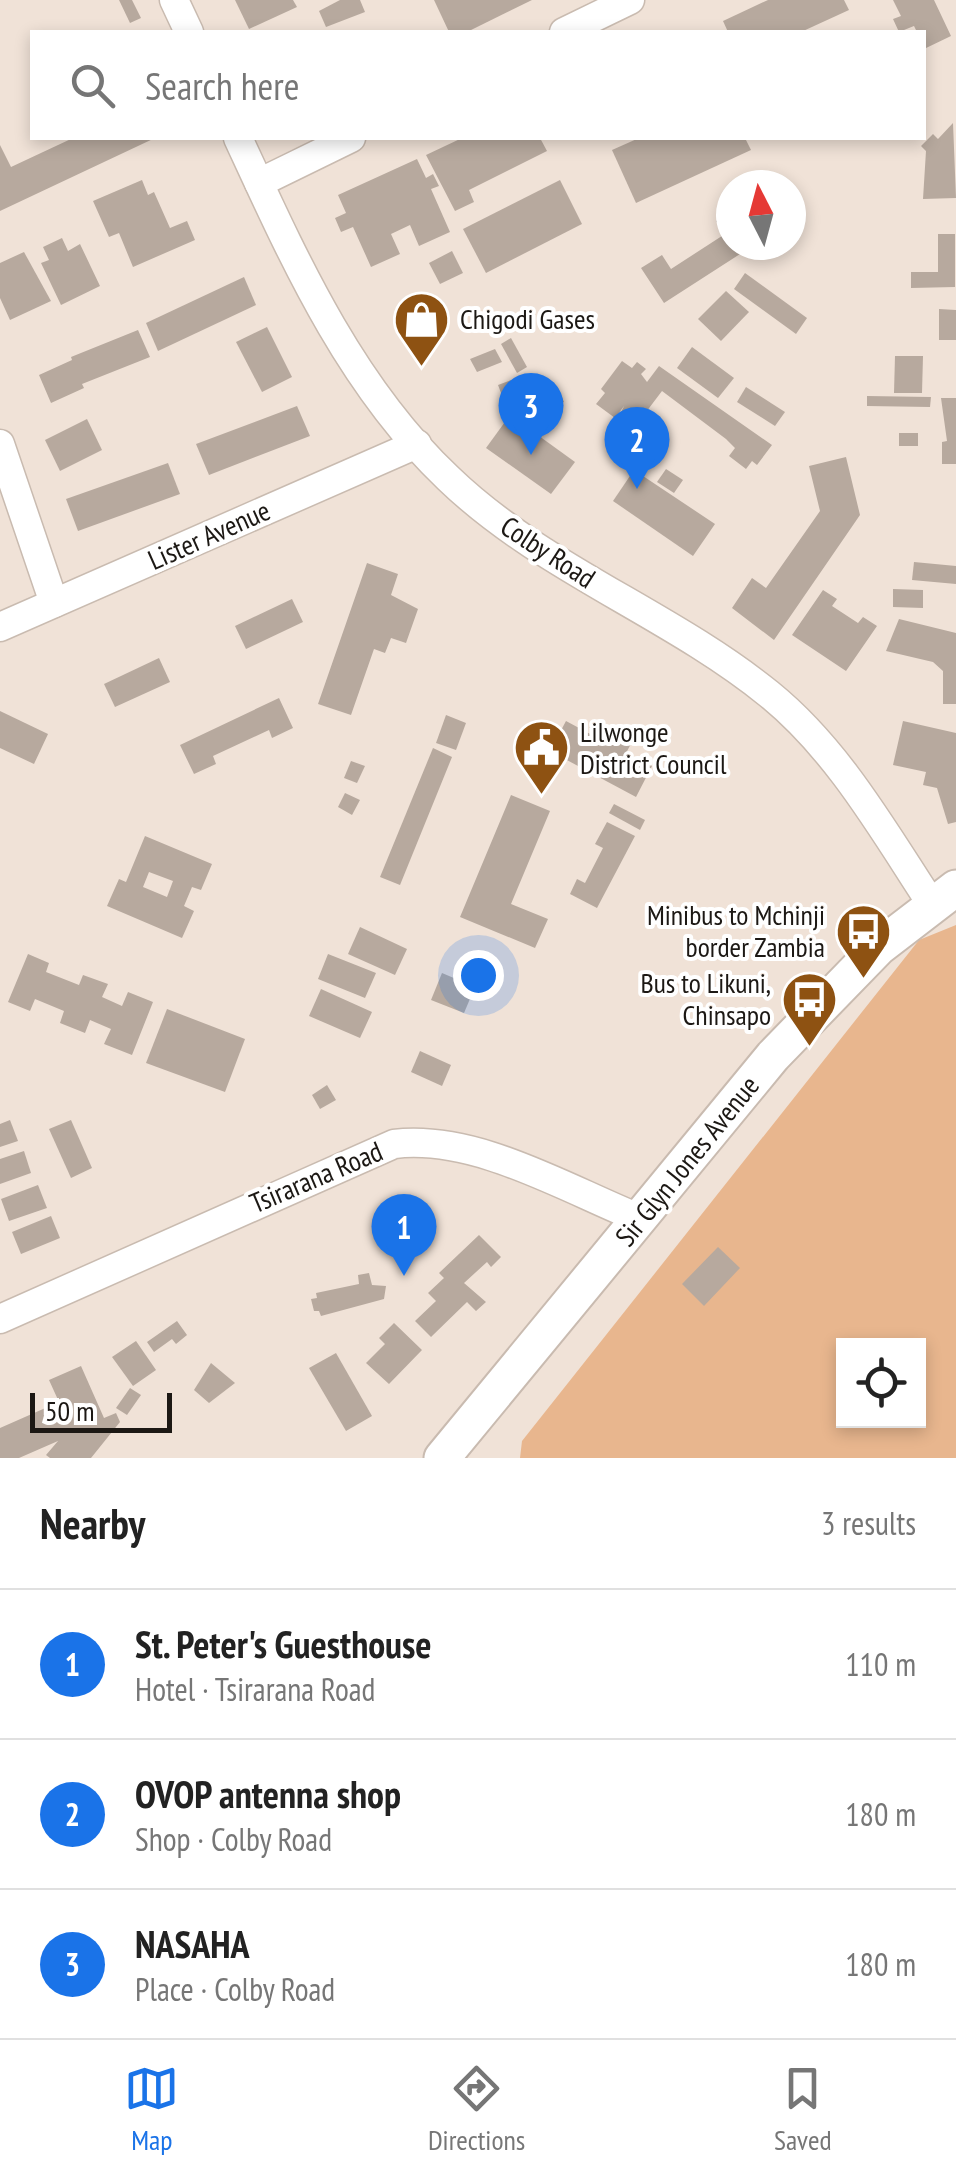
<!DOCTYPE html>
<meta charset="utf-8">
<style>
body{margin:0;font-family:"PT Sans Narrow",sans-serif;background:#f2f2f2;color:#222}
.controls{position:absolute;right:30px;bottom:30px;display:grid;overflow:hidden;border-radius:0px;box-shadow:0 5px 15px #0003}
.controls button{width:90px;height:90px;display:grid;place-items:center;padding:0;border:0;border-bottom:2px solid #e0e0e0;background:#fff;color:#222;font:50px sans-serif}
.compass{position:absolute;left:716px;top:170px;width:90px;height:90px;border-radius:50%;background:#fff;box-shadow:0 5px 15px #0003;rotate:354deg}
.scale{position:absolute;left:30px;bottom:25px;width:142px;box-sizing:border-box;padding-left:10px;border:5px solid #1c1814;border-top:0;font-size:28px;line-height:35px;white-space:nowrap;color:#1c1814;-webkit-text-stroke:8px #fff;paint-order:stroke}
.you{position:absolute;left:478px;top:975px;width:35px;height:35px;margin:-25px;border:8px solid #fff;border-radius:50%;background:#1a73e8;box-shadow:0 0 0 15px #1a73e833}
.badge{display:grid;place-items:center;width:65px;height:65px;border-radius:50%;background:#1a73e8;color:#fff;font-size:32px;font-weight:700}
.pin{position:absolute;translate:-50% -82px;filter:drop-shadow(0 2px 5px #0008)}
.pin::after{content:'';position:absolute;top:52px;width:35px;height:30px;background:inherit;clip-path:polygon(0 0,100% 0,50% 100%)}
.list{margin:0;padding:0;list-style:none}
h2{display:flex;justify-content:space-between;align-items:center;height:130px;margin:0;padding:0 40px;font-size:42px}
h2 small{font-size:32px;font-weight:400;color:#767676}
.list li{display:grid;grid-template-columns:65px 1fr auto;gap:30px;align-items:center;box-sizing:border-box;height:150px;padding:0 40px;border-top:2px solid #e0e0e0}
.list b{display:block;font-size:38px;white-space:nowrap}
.list p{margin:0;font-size:32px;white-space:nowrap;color:#767676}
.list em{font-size:32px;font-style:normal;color:#767676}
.icon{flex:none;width:55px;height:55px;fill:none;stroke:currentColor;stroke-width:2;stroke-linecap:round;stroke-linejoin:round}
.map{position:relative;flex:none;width:956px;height:1458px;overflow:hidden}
.search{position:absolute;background:#fff;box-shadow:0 5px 15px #0003;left:30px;right:30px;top:30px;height:110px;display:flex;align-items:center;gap:25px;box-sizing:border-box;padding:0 35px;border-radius:0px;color:#767676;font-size:38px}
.sheet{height:580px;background:#fff}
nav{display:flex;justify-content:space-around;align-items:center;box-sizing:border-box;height:140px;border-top:2px solid #e0e0e0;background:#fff;font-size:28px;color:#767676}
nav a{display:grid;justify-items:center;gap:5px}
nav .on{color:#1a73e8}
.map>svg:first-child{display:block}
.green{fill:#e8b68e;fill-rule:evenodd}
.building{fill:#b7a99e;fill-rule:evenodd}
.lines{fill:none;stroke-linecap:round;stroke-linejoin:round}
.minor-casing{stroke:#c9bbb0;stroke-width:31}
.major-casing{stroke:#c9bbb0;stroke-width:39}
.minor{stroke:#fff;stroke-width:28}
.major{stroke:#fff;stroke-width:35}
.labels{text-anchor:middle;stroke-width:8;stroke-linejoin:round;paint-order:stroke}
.poi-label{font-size:28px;fill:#1c1814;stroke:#fff;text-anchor:start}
.street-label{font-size:28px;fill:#1c1814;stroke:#fff}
</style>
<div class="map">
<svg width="956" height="1458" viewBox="0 0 956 1458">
<rect width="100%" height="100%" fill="#f0e2d7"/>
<path class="green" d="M956,925V1458H520L522,1441L919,940ZM844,1346H918V1420H844Z"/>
<g class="building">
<path d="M119,0H132L141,18L130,23Z"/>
<path d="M235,0H293L297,7L249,29Z"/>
<path d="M340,0H360L365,12L326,27L319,11Z"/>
<path d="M434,0H532L467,32H449Z"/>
<path d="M768,0H844L849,10L801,32H728L723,21Z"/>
<path d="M893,0H934L951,36L924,49V32H917L914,26L899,32L893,19L901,16Z"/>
<path d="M953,123L956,198L923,199L926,151L921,146L933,134L938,139Z"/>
<path d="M73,138H155L0,211V145L11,167Z"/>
<path d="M462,138H540L547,151L469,190L474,202L455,211L426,155Z"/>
<path d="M639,138H745L751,150L636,203L612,150Z"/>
<path d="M417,159L426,178L433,174L439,186L431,189L450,232L419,246L410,225L391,234L400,254L371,267L353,227L341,232L335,218L346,213L338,195Z"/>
<path d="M142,180L148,195L154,192L170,228L187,221L195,240L133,267L119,233L109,237L93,201Z"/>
<path d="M560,180L582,224L486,273L463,229Z"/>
<path d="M731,211V245H754L664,303L641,268L662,255L671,269L725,234L716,221Z"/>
<path d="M938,234H955V287L911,288V272H938Z"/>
<path d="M62,238L68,251L80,244L100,286L61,305L41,263L49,260L43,247Z"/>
<path d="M452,251L463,273L440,284L429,263Z"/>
<path d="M24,252L51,301L10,320L0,298V263Z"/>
<path d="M745,273L807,318L796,334L734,289Z"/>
<path d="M244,277L256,305L158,351L146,323Z"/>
<path d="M726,291L749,312L721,341L698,319Z"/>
<path d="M939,309L956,310V340H939Z"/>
<path d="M267,327L292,377L262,392L236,342Z"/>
<path d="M138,330L150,357L82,384L84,388L51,403L39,375L72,360L71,357Z"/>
<path d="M511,338L527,367L517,373L501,344Z"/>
<path d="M692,347L734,378L718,398L677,368Z"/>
<path d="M495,349L502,362L477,372L470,359Z"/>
<path d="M895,356H923L922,393H894Z"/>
<path d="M622,361L632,368L637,362L646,369L641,374L647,382L659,366L772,445L757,465L752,461L746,469L729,456L735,448L726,439L662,391L634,428L619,417L624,406L615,418L596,404L605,393L601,389Z"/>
<path d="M511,380L515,391L539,382L543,394L558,388L564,402L521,419L517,407L508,411L498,385Z"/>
<path d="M746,387L785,412L775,426L737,402Z"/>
<path d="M867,396L931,397L930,407L867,406Z"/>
<path d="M941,398H956V464H942V442L947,441Z"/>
<path d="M297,406L310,436L209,475L196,444Z"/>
<path d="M510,415L575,462L551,494L486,448Z"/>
<path d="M87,419L102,450L60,471L45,440Z"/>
<path d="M620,423L632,430L618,454L606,447Z"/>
<rect x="899" y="433" width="19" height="13"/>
<path d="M846,457L860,515L774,640L732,608L752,578L766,588L820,511L809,466Z"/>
<path d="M168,463L180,494L78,531L66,499Z"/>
<path d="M666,469L683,480L674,493L657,482Z"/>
<path d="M634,470L715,524L693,556L613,501Z"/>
<path d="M914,562L956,566V584L912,580Z"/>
<path d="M367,563L398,574L391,595L418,609L406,643L391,638L385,653L374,649L351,715L318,704Z"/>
<path d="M893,589L923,590V608L893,607Z"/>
<path d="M823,590L837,599L832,606L858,623L863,617L877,626L846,671L792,635Z"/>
<path d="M292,599L303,622L246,649L235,626Z"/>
<path d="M899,619L956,633V704H943V671L933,662L886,651Z"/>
<path d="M159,658L170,682L115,707L104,684Z"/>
<path d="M279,698L293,728L272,738L269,730L213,756L216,764L194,774L180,745Z"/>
<path d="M0,711L48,734L34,764L0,748Z"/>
<path d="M446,715L466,723L456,750L436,743Z"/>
<path d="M566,721L594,736L600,725L632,742L626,753L652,766L636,797L550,751Z"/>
<path d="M903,721L956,733V822L948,824L937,788L923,785L926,772L893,765Z"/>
<path d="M433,748L452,757L400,885L380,877Z"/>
<path d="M351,761L365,766L357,783L344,778Z"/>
<path d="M345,793L360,800L352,815L338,807Z"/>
<path d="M511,795L550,811L511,904L548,919L535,948L460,917Z"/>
<path d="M614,804L645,820L640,830L609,813Z"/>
<path d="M607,822L635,836L597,908L570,894L577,879L585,883L603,848L595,844Z"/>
<path d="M145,836L212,864L201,890L192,887L184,906L194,911L182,938L107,906L119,879L126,882ZM149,872L173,881L167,897L143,887Z"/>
<path d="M360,927L407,949L395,975L348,954Z"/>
<path d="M28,954L49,963L46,972L79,985L83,975L108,984L102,997L122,1006L128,992L153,1002L132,1055L104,1044L111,1029L90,1020L85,1033L60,1023L64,1011L35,999L30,1011L8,1002Z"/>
<path d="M328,954L376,973L365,998L318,979Z"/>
<path d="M442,973L475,987L464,1013L431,1000Z"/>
<path d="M321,989L372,1012L360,1038L309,1016Z"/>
<path d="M167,1009L245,1039L225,1092L146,1063Z"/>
<path d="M420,1051L451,1065L442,1086L411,1072Z"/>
<path d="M327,1085L336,1100L320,1109L312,1095Z"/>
<path d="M10,1120L18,1141L0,1147V1124Z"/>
<path d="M71,1120L92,1168L71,1178L49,1129Z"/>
<path d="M24,1151L31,1173L0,1184V1159Z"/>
<path d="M38,1185L47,1208L9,1221L1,1199Z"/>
<path d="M51,1216L60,1238L21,1254L12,1232Z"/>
<path d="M479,1235L501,1257L491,1267L487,1262L464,1283L486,1302L476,1311L467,1302L431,1337L415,1321L436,1301L428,1293L444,1278L439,1273Z"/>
<path d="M718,1247L740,1268L704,1306L682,1284Z"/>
<path d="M369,1273L372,1285L386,1286L384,1299L321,1316L319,1311H314L311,1299L317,1298L316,1293L359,1284L358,1275Z"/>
<path d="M177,1321L187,1335L176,1344L172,1339L154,1352L147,1342Z"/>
<path d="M394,1323L422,1350L389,1384L366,1363L385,1344L379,1338Z"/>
<path d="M136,1341L156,1370L133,1386L112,1357Z"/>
<path d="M336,1353L372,1416L346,1431L309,1368Z"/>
<path d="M211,1363L235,1383L209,1403L194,1390Z"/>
<path d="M81,1366L104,1418L116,1413L120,1422L91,1458H50L46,1455L58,1441L19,1458H0V1428L59,1402L49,1380Z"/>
<path d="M130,1388L141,1395L127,1415L116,1408Z"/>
</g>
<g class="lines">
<defs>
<g id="minor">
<path d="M174,0L189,32"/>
<path d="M564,32L630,0"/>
<path d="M238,138C294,259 349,384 448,478C541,568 669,613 769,694C838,750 883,830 931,903"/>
<path d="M259,183L351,138"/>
<path d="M0,444L54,603"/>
<path d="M0,627L417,444"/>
<path d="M0,1319L394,1144C476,1134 566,1189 641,1219"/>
</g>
<path id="major" d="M442,1458L773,1056L879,947L956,888"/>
</defs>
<use href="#minor" class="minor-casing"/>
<use href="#major" class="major-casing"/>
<use href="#minor" class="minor"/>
<use href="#major" class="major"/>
</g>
<defs>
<symbol id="shop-pin" viewBox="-11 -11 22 30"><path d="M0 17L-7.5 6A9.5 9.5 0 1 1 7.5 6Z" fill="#8e5212" stroke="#fff"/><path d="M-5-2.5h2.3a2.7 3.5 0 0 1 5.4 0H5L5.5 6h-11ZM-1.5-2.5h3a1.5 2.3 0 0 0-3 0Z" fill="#fff"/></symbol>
<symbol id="civic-pin" viewBox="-11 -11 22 30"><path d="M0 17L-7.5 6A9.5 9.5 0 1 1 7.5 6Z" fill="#8e5212" stroke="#fff"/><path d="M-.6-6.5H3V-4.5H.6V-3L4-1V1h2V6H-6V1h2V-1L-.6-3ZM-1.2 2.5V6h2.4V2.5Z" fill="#fff"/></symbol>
<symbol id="bus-pin" viewBox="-11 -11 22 30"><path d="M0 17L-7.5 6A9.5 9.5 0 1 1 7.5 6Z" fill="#8e5212" stroke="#fff"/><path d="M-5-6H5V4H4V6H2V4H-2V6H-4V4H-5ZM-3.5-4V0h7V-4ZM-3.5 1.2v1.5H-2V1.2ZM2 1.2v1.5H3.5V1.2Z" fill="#fff"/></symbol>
</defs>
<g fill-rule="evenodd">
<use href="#shop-pin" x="390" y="288" width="63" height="86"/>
<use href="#civic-pin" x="510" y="716" width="63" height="86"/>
<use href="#bus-pin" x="832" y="900" width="63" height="86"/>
<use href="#bus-pin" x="778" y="968" width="63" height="86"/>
</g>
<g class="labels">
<g class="poi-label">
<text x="460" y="329">Chigodi Gases</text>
<text x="580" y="742">Lilwonge<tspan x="580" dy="32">District Council</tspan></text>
<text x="825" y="925" text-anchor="end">Minibus to Mchinji<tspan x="825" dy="32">border Zambia</tspan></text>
<text x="771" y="993" text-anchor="end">Bus to Likuni,<tspan x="771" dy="32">Chinsapo</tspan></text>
</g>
<g class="street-label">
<text transform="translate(209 535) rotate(-24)" y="10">Lister Avenue</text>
<text transform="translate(548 552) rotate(33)" y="10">Colby Road</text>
<text transform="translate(687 1161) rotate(-51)" y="10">Sir Glyn Jones Avenue</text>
<text transform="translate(316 1177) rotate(-23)" y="10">Tsirarana Road</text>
</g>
</g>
</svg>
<div class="controls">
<button><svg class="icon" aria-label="locate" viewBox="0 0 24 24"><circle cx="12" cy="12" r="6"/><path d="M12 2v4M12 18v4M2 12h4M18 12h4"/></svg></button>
</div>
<svg class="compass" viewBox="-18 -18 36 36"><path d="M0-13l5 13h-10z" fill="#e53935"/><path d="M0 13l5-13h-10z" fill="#767676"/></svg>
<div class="scale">50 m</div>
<div class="you"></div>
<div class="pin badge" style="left:404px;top:1276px">1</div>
<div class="pin badge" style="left:637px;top:489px">2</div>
<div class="pin badge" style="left:531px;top:455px">3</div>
<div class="search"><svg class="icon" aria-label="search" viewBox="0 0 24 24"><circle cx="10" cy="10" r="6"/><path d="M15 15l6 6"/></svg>Search here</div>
</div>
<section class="sheet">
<h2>Nearby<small>3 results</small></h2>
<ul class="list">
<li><span class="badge">1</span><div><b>St. Peter's Guesthouse</b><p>Hotel · Tsirarana Road</p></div><em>110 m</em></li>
<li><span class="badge">2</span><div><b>OVOP antenna shop</b><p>Shop · Colby Road</p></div><em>180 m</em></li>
<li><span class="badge">3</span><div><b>NASAHA</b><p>Place · Colby Road</p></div><em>180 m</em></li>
</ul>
</section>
<nav>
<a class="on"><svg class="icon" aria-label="map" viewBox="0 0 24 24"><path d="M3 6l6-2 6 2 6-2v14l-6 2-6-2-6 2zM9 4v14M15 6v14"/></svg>Map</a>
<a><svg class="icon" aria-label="directions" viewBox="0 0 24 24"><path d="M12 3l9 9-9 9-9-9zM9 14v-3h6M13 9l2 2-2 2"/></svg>Directions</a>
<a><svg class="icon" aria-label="saved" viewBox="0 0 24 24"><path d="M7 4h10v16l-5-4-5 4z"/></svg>Saved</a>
</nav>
